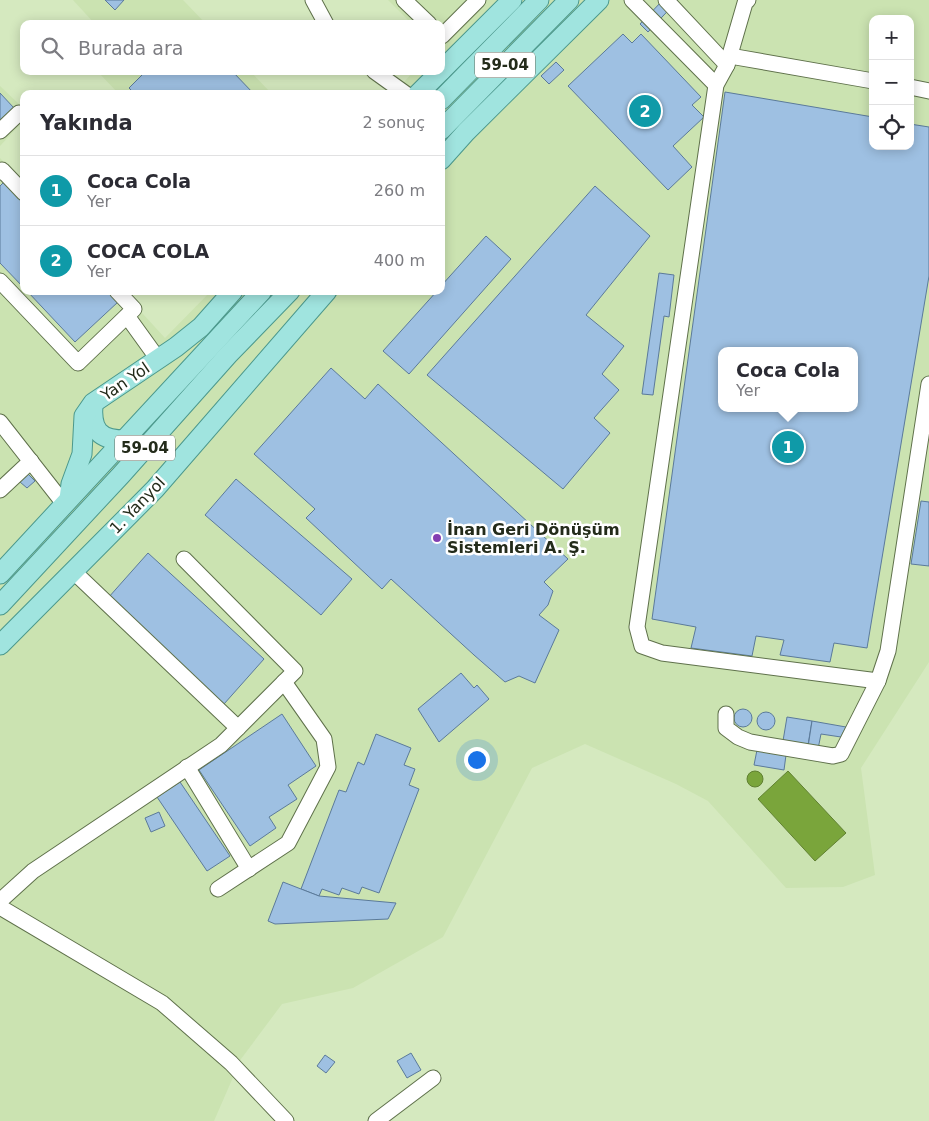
<!DOCTYPE html>
<html lang="tr">
<meta charset="utf-8">
<style>
body{margin:0;font-family:"DejaVu Sans",sans-serif;background:#f2f2f3;color:#2b2b33}
.controls{position:absolute;right:15px;top:15px;display:grid;overflow:hidden;border-radius:10px;box-shadow:0 2px 12px #0003}
.controls button{width:45px;height:45px;display:grid;place-items:center;padding:0;border:0;border-bottom:1px solid #e1e1e2;background:#fff;color:#2b2b33;font:25px sans-serif}
.you{position:absolute;left:476px;top:759px;width:18px;height:18px;margin:-12px;border:4px solid #fff;border-radius:50%;background:#1a73e8;box-shadow:0 0 0 8px #1a73e833}
.badge{display:grid;place-items:center;width:32px;height:32px;border-radius:50%;background:#833fb2;color:#fff;font-size:16px;font-weight:700}
.pin{position:absolute;translate:-50% -50%;border:2px solid #fff;box-shadow:0 1px 5px #0006}
.popup{position:absolute;left:718px;top:347px;width:140px;height:65px;box-sizing:border-box;display:grid;place-content:center;border-radius:10px;background:#fff;filter:drop-shadow(0 1px 4px #0005);font-size:16px;white-space:nowrap;color:#7c7c81}
.popup b{font-size:19px;color:#2b2b33}
.popup::after{content:'';position:absolute;left:50%;top:100%;margin-left:-10px;border:10px solid transparent;border-top-color:#fff}
.list{margin:0;padding:0;list-style:none}
h2{display:flex;justify-content:space-between;align-items:center;height:65px;margin:0;padding:0 20px;font-size:21px}
h2 small{font-size:16px;font-weight:400;color:#7c7c81}
.list li{display:grid;grid-template-columns:32px 1fr auto;gap:15px;align-items:center;box-sizing:border-box;height:70px;padding:0 20px;border-top:1px solid #e1e1e2}
.list b{display:block;font-size:19px;white-space:nowrap}
.list p{margin:0;font-size:16px;white-space:nowrap;color:#7c7c81}
.list em{font-size:16px;font-style:normal;color:#7c7c81}
.icon{flex:none;width:28px;height:28px;fill:none;stroke:currentColor;stroke-width:2;stroke-linecap:round;stroke-linejoin:round}
.map{position:relative;flex:none;width:929px;height:1121px;overflow:hidden}
.search{position:absolute;background:#fff;box-shadow:0 2px 12px #0003;left:20px;top:20px;width:425px;height:55px;display:flex;align-items:center;gap:12px;box-sizing:border-box;padding:0 18px;border-radius:10px;color:#7c7c81;font-size:19px}
.panel{position:absolute;background:#fff;box-shadow:0 2px 12px #0003;left:20px;top:90px;width:425px;height:205px;border-radius:10px}
.map>svg:first-child{display:block}
.built{fill:#cbe3b1;fill-rule:evenodd}
.water{fill:#7aa53b;stroke:#608031}
.building{fill:#9ec0e2;stroke:#5b7a9a;fill-rule:evenodd}
.lines{fill:none;stroke-linecap:round;stroke-linejoin:round}
.minor-casing{stroke:#5f714b;stroke-width:17}
.major-casing{stroke:#4b988c;stroke-width:21}
.minor{stroke:#fff;stroke-width:15}
.major{stroke:#a0e4df;stroke-width:19}
.poi-dot{fill:#833fb2;stroke:#fff;stroke-width:2}
.labels{text-anchor:middle;stroke-width:5;stroke-linejoin:round;paint-order:stroke}
.shield{fill:#fff;stroke:#656b5f;stroke-width:1}
.shield-label{font-size:15px;font-weight:bold;fill:#232b1a}
.street-label{font-size:16px;fill:#232b1a;stroke:#fff}
.poi-label{font-size:16px;font-weight:bold;fill:#232b1a;stroke:#fff;text-anchor:start}
</style>
<div class="map">
<svg width="929" height="1121" viewBox="0 0 929 1121">
<rect width="100%" height="100%" fill="#d5e9bf"/>
<g class="built">
<path d="M73,0H183L206,24H95Z"/>
<path d="M388,0H929V662L861,768L875,875L843,887L786,888L708,801L676,784L585,744L532,768L443,937L353,988L282,1004L241,1059L214,1121H0V158L24,184V291H122L165,338L211,291H441V94H393L414,71H441V24H412ZM873,19H910V146H873ZM722,351H854V408H722Z"/>
<path d="M97,71H250L272,94H119Z"/>
<path d="M0,86L24,109V120L0,146Z"/>
</g>
<g class="water">
<path d="M788,771L846,833L815,861L758,799Z"/>
<circle cx="755" cy="779" r="8"/>
</g>
<g class="building">
<path d="M105,0H124L115,10Z"/>
<path d="M663,0H678L648,32L640,24Z"/>
<path d="M623,34L632,43L641,34L701,97L692,105L704,117L673,146L692,167L668,190L568,86Z"/>
<path d="M556,62L564,70L549,84L541,76Z"/>
<path d="M146,71H232L254,94H135L129,88Z"/>
<path d="M725,92L873,117V146H910V124L929,127V276L867,648L834,643L830,662L780,655L784,640L756,636L752,656L691,648L696,627L652,619ZM722,351H854V408H722Z"/>
<path d="M0,93L14,108L0,122Z"/>
<path d="M4,182L24,202V288L0,263V186Z"/>
<path d="M595,186L650,236L586,315L624,346L602,374L619,390L594,418L610,433L563,489L427,375Z"/>
<path d="M486,236L511,259L409,374L383,351L437,291H441V286Z"/>
<path d="M659,273L674,275L669,317L664,316L653,395L642,394Z"/>
<path d="M27,291H108L118,302L75,342Z"/>
<path d="M331,368L365,399L378,384L568,559L544,582L553,591L548,605L539,615L559,630L535,683L519,676L505,682L474,655L391,579L382,589L306,518L315,509L254,454Z"/>
<path d="M28,474L35,481L27,488L20,482Z"/>
<path d="M236,479L352,579L321,615L205,515Z"/>
<path d="M921,501L929,502V566L911,564Z"/>
<path d="M148,553L264,659L224,704L108,598Z"/>
<path d="M461,673L474,688L477,685L489,699L439,742L418,709Z"/>
<circle cx="743" cy="718" r="9"/>
<circle cx="766" cy="721" r="9"/>
<path d="M282,714L316,766L288,785L297,799L269,817L276,828L250,846L199,770Z"/>
<path d="M787,717L812,721L808,745L783,741Z"/>
<path d="M812,721L846,727L841,737L821,734L818,749L808,747Z"/>
<path d="M376,734L411,748L404,765L415,769L409,785L419,789L379,893L362,887L359,894L342,888L339,895L322,889L319,896L301,889L339,790L346,792L358,762L364,765Z"/>
<path d="M757,750L786,755L784,770L754,765Z"/>
<path d="M180,782L230,856L207,871L157,797Z"/>
<path d="M159,812L165,826L151,832L145,818Z"/>
<path d="M283,882L319,896L396,903L388,919L275,924L268,921Z"/>
<path d="M411,1053L421,1070L407,1078L397,1061Z"/>
<path d="M325,1055L335,1062L326,1073L317,1066Z"/>
</g>
<g class="lines">
<defs>
<g id="minor">
<path d="M313,0L326,24"/>
<path d="M404,0L429,24"/>
<path d="M632,0L716,85"/>
<path d="M666,0L727,65"/>
<path d="M748,0L745,3L727,65L716,85L637,627L642,646L662,653L878,681"/>
<path d="M442,36L478,0"/>
<path d="M730,56L873,81"/>
<path d="M374,71L406,94"/>
<path d="M910,87L929,91"/>
<path d="M0,131L19,113"/>
<path d="M0,172L2,170L24,193"/>
<path d="M0,281L78,363L134,309L117,291"/>
<path d="M127,316L158,359"/>
<path d="M0,422L65,505"/>
<path d="M0,490L31,461"/>
<path d="M73,571L238,728"/>
<path d="M726,714V728L738,737L750,742L833,756L841,754L878,681L888,651L929,384"/>
<path d="M187,767L249,869"/>
<path d="M218,889L288,843L328,767L324,739L284,682"/>
<path d="M0,901L33,871L221,745L295,671L184,559"/>
<path d="M0,907L162,1003L231,1063L286,1121"/>
<path d="M376,1121L433,1078"/>
</g>
<g id="major">
<path d="M441,71L512,0"/>
<path d="M418,94L441,71"/>
<path d="M441,100L539,0"/>
<path d="M441,130L569,0"/>
<path d="M441,160L466,132L599,0"/>
<path d="M93,404C91,430 99,440 125,440"/>
<path d="M69,499L71,484L82,454L84,416L93,403L176,347L201,327L233,291"/>
<path d="M0,574L262,291"/>
<path d="M0,605L121,475L228,355L290,291"/>
<path d="M0,645L155,489L327,291"/>
</g>
</defs>
<use href="#minor" class="minor-casing"/>
<use href="#major" class="major-casing"/>
<use href="#minor" class="minor"/>
<use href="#major" class="major"/>
</g>
<circle class="poi-dot" cx="437" cy="538" r="5"/>
<g class="labels">
<g class="shield">
<rect x="475" y="52.5" width="60" height="25" rx="4"/>
<rect x="115" y="435.5" width="60" height="25" rx="4"/>
</g>
<g class="shield-label">
<text x="505" y="70">59-04</text>
<text x="145" y="453">59-04</text>
</g>
<g class="street-label">
<text transform="translate(125 381) rotate(-34)" y="6">Yan Yol</text>
<text transform="translate(137 505) rotate(-46)" y="6">1. Yanyol</text>
</g>
<g class="poi-label">
<text x="447" y="535">İnan Geri Dönüşüm<tspan x="447" dy="18">Sistemleri A. Ş.</tspan></text>
</g>
</g>
</svg>
<div class="controls">
<button>+</button>
<button>−</button>
<button><svg class="icon" aria-label="locate" viewBox="0 0 24 24"><circle cx="12" cy="12" r="6"/><path d="M12 2v4M12 18v4M2 12h4M18 12h4"/></svg></button>
</div>
<div class="you"></div>
<div class="pin badge" style="left:788px;top:447px;background:#0f9aa8">1</div>
<div class="popup"><b>Coca Cola</b>Yer</div>
<div class="pin badge" style="left:645px;top:111px;background:#0f9aa8">2</div>
<div class="search"><svg class="icon" aria-label="search" viewBox="0 0 24 24"><circle cx="10" cy="10" r="6"/><path d="M15 15l6 6"/></svg>Burada ara</div>
<section class="panel">
<h2>Yakında<small>2 sonuç</small></h2>
<ul class="list">
<li><span class="badge" style="background:#0f9aa8">1</span><div><b>Coca Cola</b><p>Yer</p></div><em>260 m</em></li>
<li><span class="badge" style="background:#0f9aa8">2</span><div><b>COCA COLA</b><p>Yer</p></div><em>400 m</em></li>
</ul>
</section>
</div>
